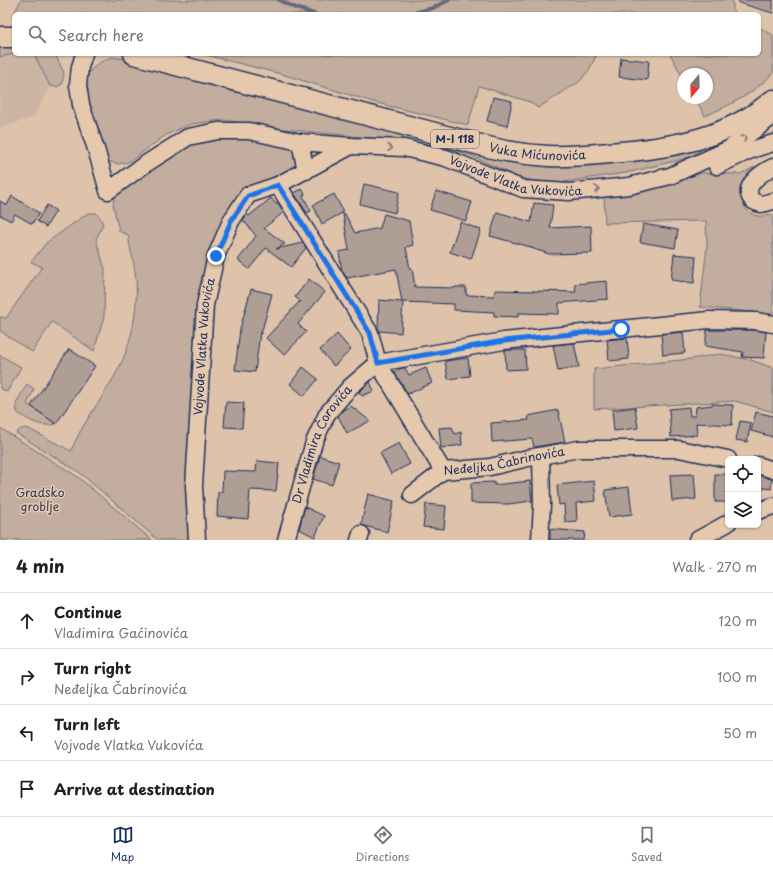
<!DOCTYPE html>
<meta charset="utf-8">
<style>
body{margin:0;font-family:"Playpen Sans",sans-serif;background:#f6f6f6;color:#202124}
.controls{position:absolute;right:12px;bottom:12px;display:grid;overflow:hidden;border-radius:6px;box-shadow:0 1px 3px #0004}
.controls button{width:36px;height:36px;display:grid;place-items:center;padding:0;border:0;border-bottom:1px solid #e0e0e0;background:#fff;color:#202124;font:20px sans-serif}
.compass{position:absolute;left:677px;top:68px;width:36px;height:36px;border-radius:50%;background:#fff;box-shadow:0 1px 3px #0004;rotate:199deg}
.stop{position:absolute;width:12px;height:12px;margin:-9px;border:3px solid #1a73e8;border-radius:50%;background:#fff}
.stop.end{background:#1a73e8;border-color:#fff;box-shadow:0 1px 4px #0008}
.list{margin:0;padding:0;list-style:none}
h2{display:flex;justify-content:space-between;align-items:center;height:52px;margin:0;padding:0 16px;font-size:17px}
h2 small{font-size:13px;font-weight:400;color:#757577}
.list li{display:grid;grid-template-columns:26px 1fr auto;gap:12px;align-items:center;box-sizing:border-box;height:56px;padding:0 16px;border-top:1px solid #e0e0e0}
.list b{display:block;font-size:15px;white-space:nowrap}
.list p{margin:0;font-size:13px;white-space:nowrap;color:#757577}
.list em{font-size:13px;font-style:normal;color:#757577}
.icon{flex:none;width:22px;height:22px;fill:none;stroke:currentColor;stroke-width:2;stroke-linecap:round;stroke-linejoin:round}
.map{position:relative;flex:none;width:773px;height:540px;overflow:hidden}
.search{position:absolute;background:#fff;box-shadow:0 1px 3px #0004;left:12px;right:12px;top:12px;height:44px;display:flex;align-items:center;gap:10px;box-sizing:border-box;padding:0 14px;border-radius:6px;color:#757577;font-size:15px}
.sheet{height:276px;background:#fff}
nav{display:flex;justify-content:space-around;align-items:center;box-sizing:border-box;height:56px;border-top:1px solid #e0e0e0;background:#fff;font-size:11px;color:#757577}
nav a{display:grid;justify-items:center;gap:2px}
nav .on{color:#1b2f5e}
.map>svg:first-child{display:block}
.built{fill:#ccb5a3}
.green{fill:#c2ad9e;stroke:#6e6e7e}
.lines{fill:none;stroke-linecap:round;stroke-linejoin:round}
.stream{stroke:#66697b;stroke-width:4}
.building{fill:#ae9e96;stroke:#1b2f5e}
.minor-casing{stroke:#1b2f5e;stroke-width:19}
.major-casing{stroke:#1b2f5e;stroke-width:23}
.minor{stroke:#e6c9ad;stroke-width:16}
.major{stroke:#e6c9ad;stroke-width:20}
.oneway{stroke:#767482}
.route{stroke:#1a73e8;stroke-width:5}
.labels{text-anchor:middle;stroke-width:3;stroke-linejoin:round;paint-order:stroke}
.shield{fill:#e6c9ad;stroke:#585d76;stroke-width:1}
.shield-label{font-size:11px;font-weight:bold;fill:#1b2f5e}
.street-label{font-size:12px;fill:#1b2f5e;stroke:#e6c9ad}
.park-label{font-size:12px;fill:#2c3c64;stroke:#e6c9ad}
</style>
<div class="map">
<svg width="773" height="540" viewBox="0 0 773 540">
<rect width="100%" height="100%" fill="#dec3aa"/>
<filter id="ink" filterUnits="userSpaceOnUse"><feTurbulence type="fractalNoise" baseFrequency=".025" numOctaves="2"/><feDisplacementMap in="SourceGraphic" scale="8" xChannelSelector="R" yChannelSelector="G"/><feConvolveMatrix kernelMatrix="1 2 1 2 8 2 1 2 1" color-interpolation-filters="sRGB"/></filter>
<g filter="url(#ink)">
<path class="built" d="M14,54H34L50,86L34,117L0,128V57Z"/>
<g class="green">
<path d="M21,0H732L734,13L736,14H14V17H12Z"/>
<path d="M759,27L773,35V73C752,95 732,104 705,116L695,98H707V74H683V78L670,54H759Z"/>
<path d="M0,42H14V54L0,57Z"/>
<path d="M34,54H55L64,73L62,84L57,87L50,86Z"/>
<path d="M202,54H597L589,70L579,82L538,108L530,102L479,86L468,125L373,102L281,74Z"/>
<path d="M111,57L127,59L526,160L709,144L691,157L626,173L556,183L534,181L518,177L472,156L440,146L410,142L284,129L223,120L191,124L166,135L129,162L119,164L110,162L103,156L82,84C91,68 95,64 111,57Z"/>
<path d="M248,135L297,145L300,170L245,192L213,255L192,540H158L79,472L16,433L21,429L27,428L71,451C81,425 100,402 114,377C131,348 138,314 136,280C135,265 130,250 128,235L119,231L113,204L116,191L189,141Z"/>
<path d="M757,166C754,174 744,191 743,198C742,207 750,215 758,216C763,217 767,213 773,215V314L700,307L707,246L706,221L605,223L604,195L654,187L702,173L740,174Z"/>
<path d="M88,213H96L101,219L103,225L96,239L105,269L104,317L94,351L52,322L32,352L0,331V317L6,318L42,267L31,262L46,243Z"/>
<path d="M721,354L751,360L773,368V412L735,401L594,409V369L690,359Z"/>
<path d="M0,355L21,367L7,392L0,388Z"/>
<path d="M27,384L34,389L27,404L56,424C43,428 28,421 17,412L16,403Z"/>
<path d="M0,428L78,477L152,540H0Z"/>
</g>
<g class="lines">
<g class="stream">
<path d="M279,0L293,7L314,14"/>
<path d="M409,14L433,8L449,0"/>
</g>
</g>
<g class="building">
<path d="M739,0H773V13L739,3Z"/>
<path d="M621,58L649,61L647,80L619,77Z"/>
<path d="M493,97L512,101L507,126L487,121Z"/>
<path d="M364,184L399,192L395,213L360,204Z"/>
<path d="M302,189L305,194L303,196L311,211L307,213L294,193Z"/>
<path d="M436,191L472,202L466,221L430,210Z"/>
<path d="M334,194L342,209V213L322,224L313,205Z"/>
<path d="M12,196L39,213L32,224L15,214L11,221L0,215V201L7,205Z"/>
<path d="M271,198L276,204L278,203L284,212L264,228L285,244L276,249L303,243L306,248L291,267L266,248L249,269L238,260L256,236L243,220L247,214L249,216Z"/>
<path d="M534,203L553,205L550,228L591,226L592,253L549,254L531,248V247L490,236L497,212L531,222Z"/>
<path d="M47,205L56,211L46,227L37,221Z"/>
<path d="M343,214H345L355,233L380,228L384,214L409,221L413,245L406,247L410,269L412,268L415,287L455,288V287H466V295L494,296L495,290L576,292L575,284L607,281L608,299L559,303V314L518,313V317L494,316V312L454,310V304L403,302L401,333L379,331L378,328L379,300L402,302L396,269L347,278L342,271L339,252L349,250Z"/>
<path d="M460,222L481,230L471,259L450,252Z"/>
<path d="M643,224L678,230L675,248L640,242Z"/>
<path d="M674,254L696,256L694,283L671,280Z"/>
<path d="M309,279L325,292L298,324L306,332L284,355L266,338L300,301L295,297Z"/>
<path d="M251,289L272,294L261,334L260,332L255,372L235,370L240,329Z"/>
<path d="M707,330H755L766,332L764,358L742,357L743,352L705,346Z"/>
<path d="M683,332L685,353L663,355L661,334Z"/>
<path d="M337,334L351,350L334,366L320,350Z"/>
<path d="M627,338L629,359L609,361L607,340Z"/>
<path d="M574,343L579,367L558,371L553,345Z"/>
<path d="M69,349L95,366L56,424L31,406Z"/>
<path d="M505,350H525L526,369L506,370Z"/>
<path d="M468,358L470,376L448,379L445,361Z"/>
<path d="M303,367L318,379L304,396L290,384Z"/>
<path d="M402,368H405L409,375L426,368L432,383L408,394L394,372Z"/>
<path d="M370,382L374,391L362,396L359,392Z"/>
<path d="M226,402L244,403L242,428L224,427Z"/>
<path d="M712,404L733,405L732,425L696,423L697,435L671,437L669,409L689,407L690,416H695L696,407L712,405Z"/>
<path d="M351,406L370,421L347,433L338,416L343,410Z"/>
<path d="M635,407L638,428L614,431L612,410Z"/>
<path d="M558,410L565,442L534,447L532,439L492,442L491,423L529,420L528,416Z"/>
<path d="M756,412L773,416V437L751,431Z"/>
<path d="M740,421L751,423L747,442L736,440Z"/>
<path d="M452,427L455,434L461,432L462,445L441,448L439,428Z"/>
<path d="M399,443L410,464L391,474L380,453Z"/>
<path d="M320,456L339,462L332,485L313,479Z"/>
<path d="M257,461L279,463L276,491L250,490L248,519L217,516L218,492H222L223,471L256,472Z"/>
<path d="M694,474L696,499L672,501L670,475Z"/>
<rect x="715" y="474" width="13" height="28"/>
<path d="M758,475L772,479L771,489L758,487Z"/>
<path d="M530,481L532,501L508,504L471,503V483L494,482V485Z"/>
<path d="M594,481L596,501L576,503L577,521L565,522L564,504L559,505L557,485Z"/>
<path d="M629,487L632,514L609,517L605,490Z"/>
<path d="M368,494L394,501L387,532L361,525Z"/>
<path d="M426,504L446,506L444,529L423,527Z"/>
<path d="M305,507L324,516L315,537L299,529Z"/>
<path d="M550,529L585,532L584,540H550Z"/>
</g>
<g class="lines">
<defs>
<g id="minor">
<path id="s1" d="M84,54L80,67L78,85L81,105L96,149L108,191L144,165L188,137L218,131H249L300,142L351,146L404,148L446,158L523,189L569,192L629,186L670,176L729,149L773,116"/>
<path d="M300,142L306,171"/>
<path d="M717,166L751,150L773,143"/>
<path d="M773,167C763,172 744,184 750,197C752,201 756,203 761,204C764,204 769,202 773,201"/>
<path d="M278,185L370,333L378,363L443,471"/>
<path d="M378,363L504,341L709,320L756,321L773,324"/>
<path d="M758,465L773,470"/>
<path id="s2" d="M443,471L490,467L528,458L579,449H679L728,459"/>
<path d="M412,495L443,471"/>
<path d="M758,511L773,506"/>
<path id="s3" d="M197,540L194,486L205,305L216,256L231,221L248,195L278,185L351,146"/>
<path id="s4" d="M286,540L314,442L327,414L350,387L378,363"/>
<path d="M359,540L361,534"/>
<path d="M540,540L542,505L541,456"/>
<path d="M697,540L728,523"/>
</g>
<g id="major">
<path d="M0,37H14"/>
<path id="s5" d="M134,54L488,147C508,152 528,155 548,156C572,157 597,154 621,152C676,147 730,137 773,100"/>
</g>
</defs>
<use href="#minor" class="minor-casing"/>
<use href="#major" class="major-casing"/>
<use href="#minor" class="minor"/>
<use href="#major" class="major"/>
</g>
<defs><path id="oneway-chevron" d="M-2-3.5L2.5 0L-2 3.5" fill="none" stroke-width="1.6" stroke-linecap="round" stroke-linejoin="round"/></defs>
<g class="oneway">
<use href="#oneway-chevron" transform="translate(744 138) rotate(-36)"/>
<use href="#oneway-chevron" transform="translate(390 148) rotate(2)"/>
<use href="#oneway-chevron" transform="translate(597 189) rotate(-5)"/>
</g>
</g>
<g class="lines" filter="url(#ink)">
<path class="route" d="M216,256L231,221L248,196L278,185L370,333L378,363L504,341L621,329"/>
</g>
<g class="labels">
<rect class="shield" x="431" y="130" width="48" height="18" rx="3"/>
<g class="shield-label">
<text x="455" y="143">M-I 118</text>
</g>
<g class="street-label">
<text dy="4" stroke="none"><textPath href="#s5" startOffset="416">Vuka Mićunovića</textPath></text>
<text dy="4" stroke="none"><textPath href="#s1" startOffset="573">Vojvode Vlatka Vukovića</textPath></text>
<text dy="4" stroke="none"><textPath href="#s3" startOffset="194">Vojvode Vlatka Vukovića</textPath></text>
<text dy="4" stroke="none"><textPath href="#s4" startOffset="103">Dr Vladimira Ćorovića</textPath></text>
<text dy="4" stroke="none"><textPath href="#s2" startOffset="62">Neđeljka Čabrinovića</textPath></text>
</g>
<g class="park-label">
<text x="40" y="497">Gradsko<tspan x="40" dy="14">groblje</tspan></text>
</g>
</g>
</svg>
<div class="controls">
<button><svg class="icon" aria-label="locate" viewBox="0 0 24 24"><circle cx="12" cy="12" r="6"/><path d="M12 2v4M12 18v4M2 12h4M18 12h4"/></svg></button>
<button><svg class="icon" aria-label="layers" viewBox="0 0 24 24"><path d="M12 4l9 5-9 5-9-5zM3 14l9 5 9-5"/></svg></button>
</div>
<svg class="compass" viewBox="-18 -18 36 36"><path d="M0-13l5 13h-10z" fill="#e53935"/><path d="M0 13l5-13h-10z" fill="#757577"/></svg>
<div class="stop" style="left:621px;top:329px"></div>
<div class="stop end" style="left:216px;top:256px"></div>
<div class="search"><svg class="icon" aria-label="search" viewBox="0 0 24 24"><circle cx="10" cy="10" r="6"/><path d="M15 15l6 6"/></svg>Search here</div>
</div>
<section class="sheet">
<h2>4 min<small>Walk · 270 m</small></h2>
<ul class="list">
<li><svg class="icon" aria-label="ahead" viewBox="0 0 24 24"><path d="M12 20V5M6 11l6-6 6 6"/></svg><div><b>Continue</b><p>Vladimira Gaćinovića</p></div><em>120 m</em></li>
<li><svg class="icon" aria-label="right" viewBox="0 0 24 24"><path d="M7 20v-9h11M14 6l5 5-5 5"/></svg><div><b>Turn right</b><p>Neđeljka Čabrinovića</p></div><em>100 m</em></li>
<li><svg class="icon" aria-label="left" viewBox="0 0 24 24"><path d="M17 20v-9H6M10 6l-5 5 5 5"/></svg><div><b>Turn left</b><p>Vojvode Vlatka Vukovića</p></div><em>50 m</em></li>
<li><svg class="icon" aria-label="arrive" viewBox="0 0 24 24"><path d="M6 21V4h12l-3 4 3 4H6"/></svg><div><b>Arrive at destination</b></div></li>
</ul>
</section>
<nav>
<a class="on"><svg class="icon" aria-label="map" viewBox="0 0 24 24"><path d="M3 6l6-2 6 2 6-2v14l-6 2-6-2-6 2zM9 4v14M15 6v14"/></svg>Map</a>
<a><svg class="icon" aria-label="directions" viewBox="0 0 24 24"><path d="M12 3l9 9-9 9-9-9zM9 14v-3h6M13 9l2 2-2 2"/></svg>Directions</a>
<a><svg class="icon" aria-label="saved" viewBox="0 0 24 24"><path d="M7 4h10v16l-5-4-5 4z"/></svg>Saved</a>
</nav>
